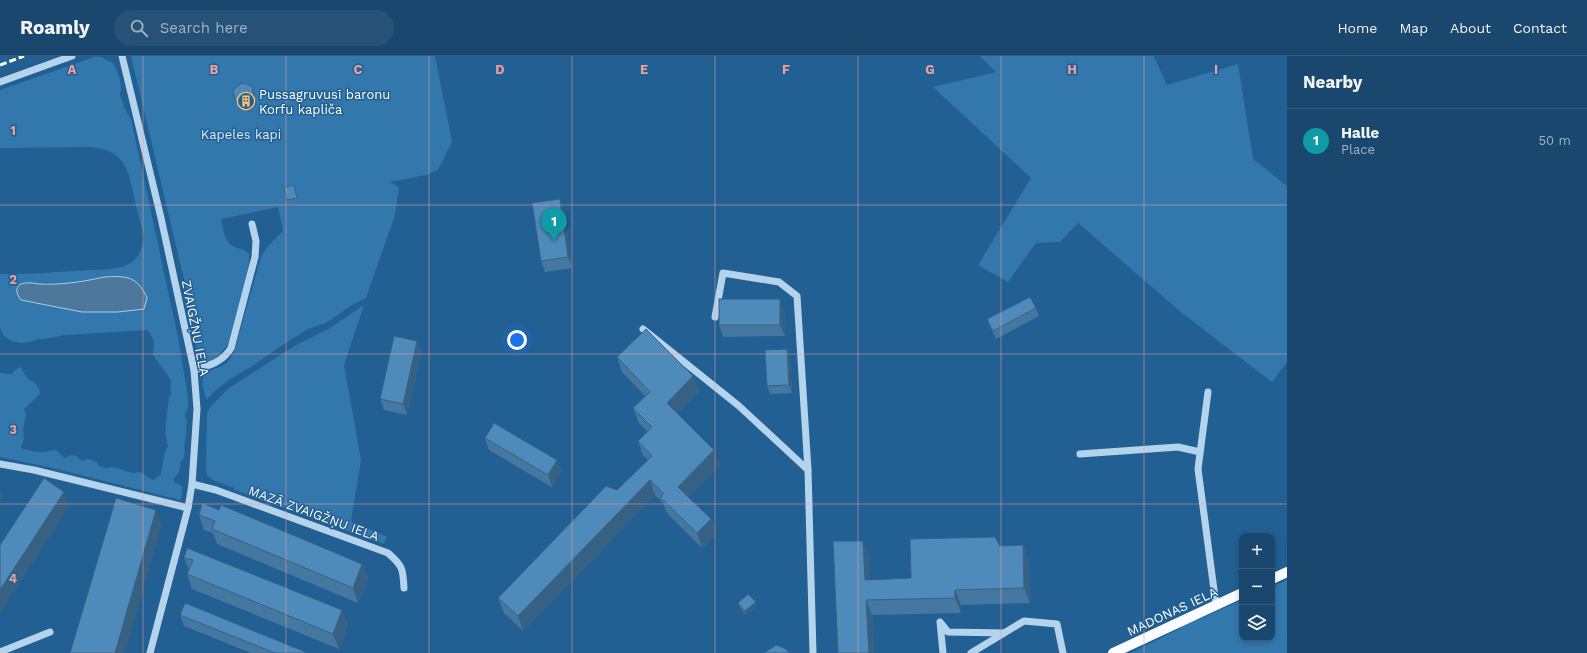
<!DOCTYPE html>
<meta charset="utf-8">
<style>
body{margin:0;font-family:"Work Sans",sans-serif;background:#275176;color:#f1f3f6}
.controls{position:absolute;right:12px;bottom:12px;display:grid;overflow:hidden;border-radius:8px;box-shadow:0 2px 6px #0003}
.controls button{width:36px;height:36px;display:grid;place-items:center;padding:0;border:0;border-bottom:1px solid #385f81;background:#1a476e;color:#f1f3f6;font:20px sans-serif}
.you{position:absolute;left:517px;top:284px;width:14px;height:14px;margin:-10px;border:3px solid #fff;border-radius:50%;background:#1a73e8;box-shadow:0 0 0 6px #1a73e833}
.badge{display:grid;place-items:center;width:26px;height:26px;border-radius:50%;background:#f9c475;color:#fff;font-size:13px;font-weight:700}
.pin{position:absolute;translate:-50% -33px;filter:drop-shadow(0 1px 2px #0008)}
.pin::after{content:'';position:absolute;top:21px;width:14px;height:12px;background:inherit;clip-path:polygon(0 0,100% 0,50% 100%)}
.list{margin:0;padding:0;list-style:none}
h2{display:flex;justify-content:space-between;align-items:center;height:52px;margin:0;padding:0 16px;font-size:17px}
h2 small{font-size:13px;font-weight:400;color:#9fb2c2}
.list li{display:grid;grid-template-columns:26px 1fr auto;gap:12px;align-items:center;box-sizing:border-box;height:64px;padding:0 16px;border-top:1px solid #385f81}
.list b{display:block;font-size:15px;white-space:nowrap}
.list p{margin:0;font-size:13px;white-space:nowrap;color:#9fb2c2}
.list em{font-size:13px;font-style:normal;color:#9fb2c2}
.icon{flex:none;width:22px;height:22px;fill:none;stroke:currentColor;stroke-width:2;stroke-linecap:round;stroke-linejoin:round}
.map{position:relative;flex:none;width:1287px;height:597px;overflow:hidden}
header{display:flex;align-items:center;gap:24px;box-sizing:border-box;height:56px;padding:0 20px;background:#1a476e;border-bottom:1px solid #385f81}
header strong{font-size:19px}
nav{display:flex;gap:22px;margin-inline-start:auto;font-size:14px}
.search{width:280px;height:36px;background:#275176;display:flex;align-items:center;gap:10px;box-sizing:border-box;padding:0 14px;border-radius:22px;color:#9fb2c2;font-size:15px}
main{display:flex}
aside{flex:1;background:#1a476e}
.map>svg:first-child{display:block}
.green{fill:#3278ad;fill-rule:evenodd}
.water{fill:#4d789b;stroke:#a7d0ee}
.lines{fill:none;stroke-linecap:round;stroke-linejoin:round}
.minor{stroke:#b4d4ed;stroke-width:7}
.major{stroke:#fafcff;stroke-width:10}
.rail{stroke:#fff;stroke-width:3;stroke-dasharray:7 3;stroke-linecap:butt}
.wall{fill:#4478a0}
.shaded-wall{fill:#376182}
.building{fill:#4f8bba;stroke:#376182}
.grid{fill:none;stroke:#ed9e9e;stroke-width:1;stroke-opacity:0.55}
.labels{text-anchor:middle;stroke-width:3;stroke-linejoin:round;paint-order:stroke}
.poi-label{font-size:13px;fill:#fff;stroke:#225f92;text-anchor:start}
.park-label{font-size:13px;fill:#d9ebf9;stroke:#225f92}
.street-label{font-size:13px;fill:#fff;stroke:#225f92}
.grid-label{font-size:13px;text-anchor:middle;font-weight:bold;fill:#ed9e9e;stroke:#225f92;stroke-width:3;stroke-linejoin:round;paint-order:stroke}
</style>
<header>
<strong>Roamly</strong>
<div class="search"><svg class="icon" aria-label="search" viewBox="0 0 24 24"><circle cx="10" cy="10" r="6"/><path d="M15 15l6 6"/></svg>Search here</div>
<nav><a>Home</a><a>Map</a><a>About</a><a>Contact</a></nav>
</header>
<main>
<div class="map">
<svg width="1287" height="597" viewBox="0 0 1287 597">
<rect width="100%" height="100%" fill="#225f92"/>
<g class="green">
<path d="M131,0H435L452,86L438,114L426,119L390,126L399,131L395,159L366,242L352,249L326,267L308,273L278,292L254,309L229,324L217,333L206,344C205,337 201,328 203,322C206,314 215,313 222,310C228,307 231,301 234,296L261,201L267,191L283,175L278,151L221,163C223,172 224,187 235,191C240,193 245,193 249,198V214L228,287C224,295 206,317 198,299C195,292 196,282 196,274Z"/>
<path d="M980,0H1154L1167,29L1238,8L1253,103L1287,130V306L1272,326L1182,257L1078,167L1060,186L1036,187L1008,226L978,209L1031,122L933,31L996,16Z"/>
<path d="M94,1H101L113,7C118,15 123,30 120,38L124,51L131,63L178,281L188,341V353L186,355L185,362L187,363L186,381L184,391L185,394L184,402L180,407C181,414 179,417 174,422V426L182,430V440L180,444L53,412L0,401V317L12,318L15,314L21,311C23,314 24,318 26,320C31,327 40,327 40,338L24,353L26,358L23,373L24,382L21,392C25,394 40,397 43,396C48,396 51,394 56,394L65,402L71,399L77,400L81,405L88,403L95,405L99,410L106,412L113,411L132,417L140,416L153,424L161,418L165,395L168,390C162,376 168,356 169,341L172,337L170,335L171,324L153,299C154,288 155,282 147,274L64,279L45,283H38L29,286L21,287L11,285L4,280L0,272V218C25,219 51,216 77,215C90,214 114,214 125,210C137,205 144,193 144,181C141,168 137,155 134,141C128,112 124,94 90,91L0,92V34ZM104,221H121L118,256H82L21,244L28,227L70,228Z"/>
<path d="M364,249L344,309L361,404L351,465L387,481L384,488L235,434L234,432L213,424L207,419L206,413L207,357L210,351L229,332L296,289L330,272Z"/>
<path d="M1287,524V597H1131L1181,572L1184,567L1193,563L1198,564L1242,544V582H1272V531Z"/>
</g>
<path class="water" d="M104,221C125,220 137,219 147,242L144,253L118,256H82L21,244C17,239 14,232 21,228C26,226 34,227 39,228C62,229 82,226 104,221Z"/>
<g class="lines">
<g class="minor">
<path d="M122,0L161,162L194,314L197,353L192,428L188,452L150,597"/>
<path d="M0,26L72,0"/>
<path d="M715,261L723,217L779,226L797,240L808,414"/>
<path d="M643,273L739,350L808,414L813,597"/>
<path d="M194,314C208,310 223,306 231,292L255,201L256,185L252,168"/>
<path d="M1208,336L1198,413L1216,549"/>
<path d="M1080,398L1178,391L1200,396"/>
<path d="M0,408L34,414L188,452"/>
<path d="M192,428L216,434L388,497C403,510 403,513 404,532"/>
<path d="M0,596L50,576"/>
<path d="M943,597L940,566L948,576L1004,577"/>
<path d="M971,597L1024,565L1057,568L1063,597"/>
</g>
<g class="major">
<path d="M1272,523L1287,516"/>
<path d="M1113,597L1242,537"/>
</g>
<path class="rail" d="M0,9L24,0"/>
</g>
<g class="wall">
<path d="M254,38L256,49L248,56L238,52L235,44Z"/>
<path d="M294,129L299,146L288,148L287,144Z"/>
<path d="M560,143L564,154L572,212L545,216L541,205Z"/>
<path d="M1036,252L1039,260L996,283L990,271L987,263Z"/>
<path d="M784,254L785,280L723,281L719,269Z"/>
<path d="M417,285L421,296L407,359L384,354L380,343Z"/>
<path d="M617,301L693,320L699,335L677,357L720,409L688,441L711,463L716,478L702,492L667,457L663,447L655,439L523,575L504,557L498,542L617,434L648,404L643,400L638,385L647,375L639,367L633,352L645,340L622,316Z"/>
<path d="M790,301L792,337L770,338L767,330Z"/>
<path d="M485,382L557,404L561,415L552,431L489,394Z"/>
<path d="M219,454L362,508L368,522L358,547L217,488L213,477L204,474L199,459Z"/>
<path d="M1023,489L1028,504L1030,547L961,549V557L872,559L874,597H838L869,500L870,524L911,522L1000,490Z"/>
<path d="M187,492L342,554L348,569L339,593L192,533L187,518L189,514L184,502Z"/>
<path d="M756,546L757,550L746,559L739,550L738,547Z"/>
<path d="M180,559L308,597H251L184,570Z"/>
</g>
<g class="shaded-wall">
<path d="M252,30L254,38L256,49L248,56L246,48Z"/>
<path d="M560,143L564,154L572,212L568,201Z"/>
<path d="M780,243L784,254L785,280L780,269Z"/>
<path d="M417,285L421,296L407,359L403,348Z"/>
<path d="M787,293L790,301L792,337L789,329Z"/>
<path d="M693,320L699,335L672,362L667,347Z"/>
<path d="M714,394L720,409L683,446L678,431Z"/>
<path d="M557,404L561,415L552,431L548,419Z"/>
<path d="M650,424L655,439L523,575L518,560Z"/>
<path d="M0,433L3,442L0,448Z"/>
<path d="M64,436L70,450L0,557V534Z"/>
<path d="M156,454L162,469L125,597H115Z"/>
<path d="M711,463L716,478L702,492L697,477Z"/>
<path d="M863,485L869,500L871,539L865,524Z"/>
<path d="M1023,489L1028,504L1030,547L1024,532Z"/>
<path d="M362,508L368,522L358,547L353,532Z"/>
<path d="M955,534L961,549V557L955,542Z"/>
<path d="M866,544L872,559L874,597H869Z"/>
<path d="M756,546L757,550L746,559L745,555Z"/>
<path d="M342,554L348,569L339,593L333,578Z"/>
</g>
<g class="building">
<path d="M242,27L252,30L254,41L246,48L235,44L233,34Z"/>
<path d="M294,129L297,142L287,144L284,132Z"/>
<path d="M560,143L568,201L541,205L532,147Z"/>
<path d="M1030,241L1036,252L993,275L987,263Z"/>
<rect x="719" y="243" width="61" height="26"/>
<path d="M646,273L693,320L667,347L714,394L678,431L711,463L697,477L661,442L663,437L650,424L518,560L498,542L606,430L617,434L652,400L638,385L652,371L633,352L650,336L617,301Z"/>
<path d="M394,280L417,285L403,348L380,343Z"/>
<path d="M787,293L789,329L767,330L765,294Z"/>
<path d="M494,367L557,404L548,419L485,382Z"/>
<path d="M44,422L64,436L0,534V489Z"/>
<path d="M116,442L156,454L115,597H70Z"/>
<path d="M202,447L219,454L221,449L362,508L353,532L212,473L215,465L199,459Z"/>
<path d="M995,481L1000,490L1023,489L1024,532L955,534V542L866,544L869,597H838L833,485H863L865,524L911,522L910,483Z"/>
<path d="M187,492L342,554L333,578L187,518L193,504L184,502Z"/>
<path d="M748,538L756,546L745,555L738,547Z"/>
<path d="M185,547L308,597H275L180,559Z"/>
<path d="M776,589L782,591L787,594L789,597H764Z"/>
</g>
<path class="grid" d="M143,0V597M286,0V597M429,0V597M572,0V597M715,0V597M858,0V597M1001,0V597M1144,0V597M0,149H1287M0,298H1287M0,448H1287"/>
<defs>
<symbol id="building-ring" viewBox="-11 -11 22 22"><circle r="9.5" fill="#225f92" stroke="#f9c475" stroke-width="1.5"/><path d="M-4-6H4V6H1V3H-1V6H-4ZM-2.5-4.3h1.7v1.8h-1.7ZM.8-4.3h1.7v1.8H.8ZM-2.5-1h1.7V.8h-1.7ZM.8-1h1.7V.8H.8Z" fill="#f9c475"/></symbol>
</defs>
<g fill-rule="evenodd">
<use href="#building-ring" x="236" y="35" width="20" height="20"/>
</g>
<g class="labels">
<g class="poi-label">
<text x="259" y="43">Pussagruvusī baronu<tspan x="259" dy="15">Korfu kapliča</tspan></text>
</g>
<g class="park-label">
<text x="241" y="83">Kapeles kapi</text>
</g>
<g class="street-label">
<text transform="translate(196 272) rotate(79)" y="5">ZVAIGŽŅU IELA</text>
<text transform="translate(314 457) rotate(20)" y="5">MAZĀ ZVAIGŽŅU IELA</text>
<text transform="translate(1172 555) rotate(-25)" y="5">MADONAS IELA</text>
</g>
</g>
<g class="grid-label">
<text x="72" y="18">A</text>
<text x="214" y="18">B</text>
<text x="358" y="18">C</text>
<text x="500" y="18">D</text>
<text x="644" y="18">E</text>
<text x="786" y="18">F</text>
<text x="930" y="18">G</text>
<text x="1072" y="18">H</text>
<text x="1216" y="18">I</text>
<text x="13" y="79">1</text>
<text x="13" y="228">2</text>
<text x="13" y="378">3</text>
<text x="13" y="527">4</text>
</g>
</svg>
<div class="controls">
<button>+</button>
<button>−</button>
<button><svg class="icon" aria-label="layers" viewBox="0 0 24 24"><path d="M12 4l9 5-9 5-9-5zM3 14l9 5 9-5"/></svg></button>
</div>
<div class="you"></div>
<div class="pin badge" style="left:554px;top:185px;background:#0f9aa8">1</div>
</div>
<aside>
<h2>Nearby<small></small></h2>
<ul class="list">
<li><span class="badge" style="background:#0f9aa8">1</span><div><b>Halle</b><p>Place</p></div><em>50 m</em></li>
</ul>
</aside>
</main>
